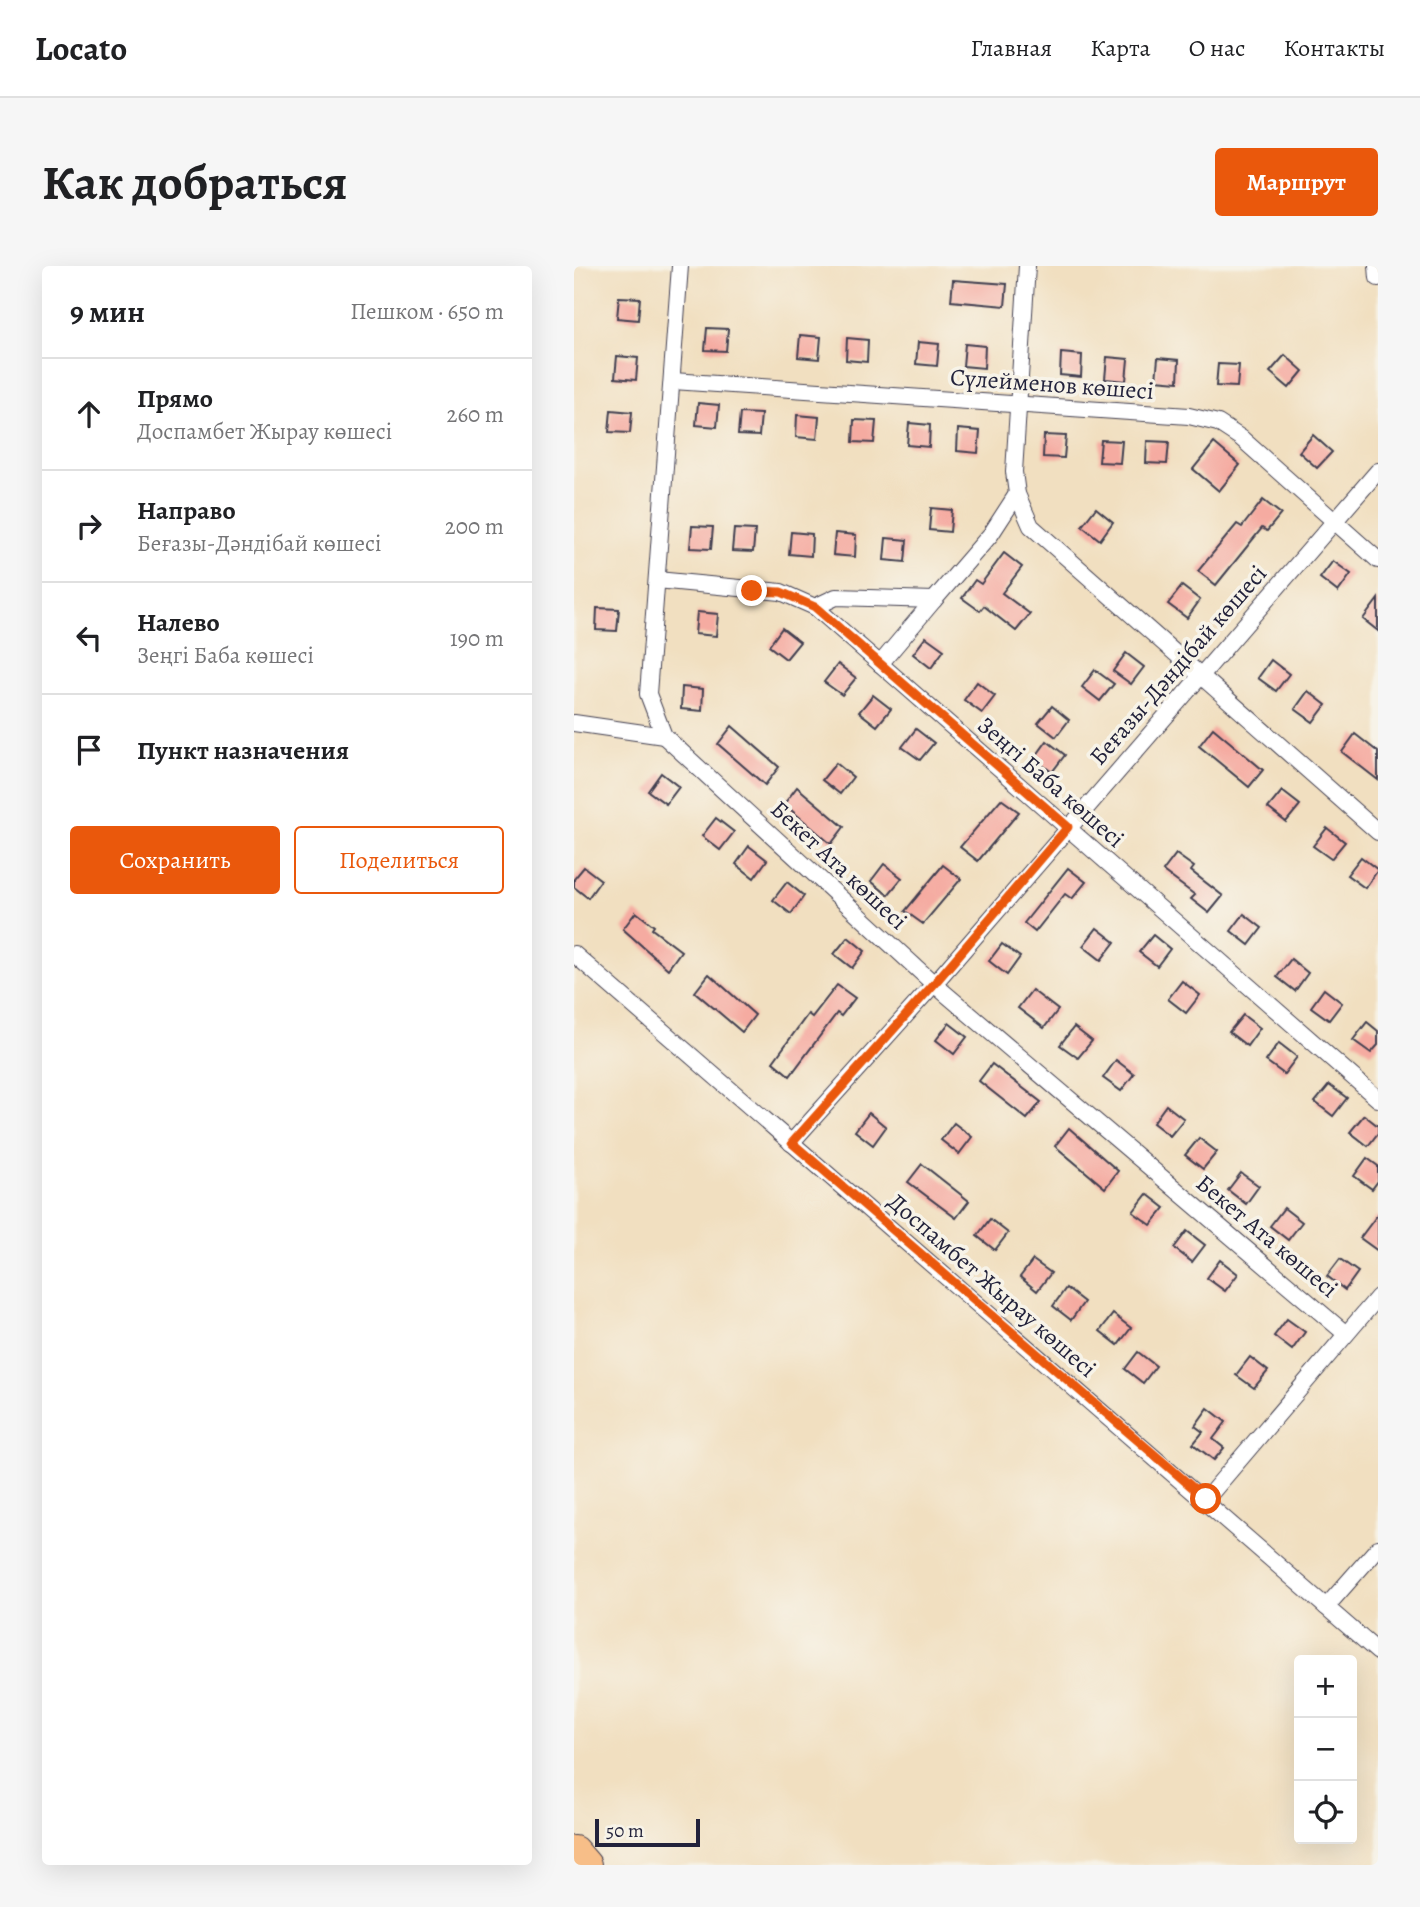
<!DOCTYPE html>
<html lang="ru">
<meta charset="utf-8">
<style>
body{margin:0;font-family:Alegreya,serif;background:#f6f6f6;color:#202124}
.controls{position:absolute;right:21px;bottom:21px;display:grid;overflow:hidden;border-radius:7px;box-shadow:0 7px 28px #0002}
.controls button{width:63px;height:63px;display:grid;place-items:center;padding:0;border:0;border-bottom:2px solid #e0e0e0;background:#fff;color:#202124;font:35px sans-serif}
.scale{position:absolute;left:21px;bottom:18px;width:105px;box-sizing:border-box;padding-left:7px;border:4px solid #22223b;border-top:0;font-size:19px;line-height:24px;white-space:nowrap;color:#22223b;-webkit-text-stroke:5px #f7f3e8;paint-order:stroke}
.stop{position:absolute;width:21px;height:21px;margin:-16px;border:5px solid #ea580c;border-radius:50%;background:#fff}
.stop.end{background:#ea580c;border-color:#fff;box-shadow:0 2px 7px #0008}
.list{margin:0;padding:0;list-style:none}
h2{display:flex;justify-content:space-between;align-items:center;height:91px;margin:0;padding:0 28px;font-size:30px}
h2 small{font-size:23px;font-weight:400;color:#757577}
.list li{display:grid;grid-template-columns:46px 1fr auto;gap:21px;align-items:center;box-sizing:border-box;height:112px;padding:0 28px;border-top:2px solid #e0e0e0}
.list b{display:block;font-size:26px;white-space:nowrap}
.list p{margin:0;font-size:23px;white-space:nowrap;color:#757577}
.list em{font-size:23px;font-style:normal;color:#757577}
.actions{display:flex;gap:14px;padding:21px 28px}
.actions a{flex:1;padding:16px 0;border:2px solid #ea580c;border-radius:7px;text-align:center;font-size:24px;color:#ea580c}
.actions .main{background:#ea580c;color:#fff}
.icon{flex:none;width:38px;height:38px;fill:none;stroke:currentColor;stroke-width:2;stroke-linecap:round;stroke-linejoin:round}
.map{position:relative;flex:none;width:804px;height:1599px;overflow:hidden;border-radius:7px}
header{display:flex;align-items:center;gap:42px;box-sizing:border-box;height:98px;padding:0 35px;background:#fff;border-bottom:2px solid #e0e0e0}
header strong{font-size:33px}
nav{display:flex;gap:38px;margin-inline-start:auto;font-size:24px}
.intro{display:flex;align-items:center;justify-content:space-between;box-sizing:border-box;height:168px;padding:0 42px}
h1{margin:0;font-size:49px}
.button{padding:18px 32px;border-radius:7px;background:#ea580c;color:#fff;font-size:24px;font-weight:700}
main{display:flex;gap:42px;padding:0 42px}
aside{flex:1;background:#fff;border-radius:7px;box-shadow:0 7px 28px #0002}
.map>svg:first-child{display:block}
.building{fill:#f5aba1}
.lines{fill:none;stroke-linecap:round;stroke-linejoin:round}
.street-casing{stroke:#413e4f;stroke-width:18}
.highway-casing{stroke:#413e4f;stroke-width:32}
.street{stroke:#fff;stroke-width:16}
.highway{stroke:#f7be88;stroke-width:30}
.route{stroke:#ea580c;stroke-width:9}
.labels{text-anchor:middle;stroke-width:7;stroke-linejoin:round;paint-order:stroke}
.street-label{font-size:24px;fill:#22223b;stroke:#f7f3e8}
</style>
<header>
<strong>Locato</strong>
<nav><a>Главная</a><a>Карта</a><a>О нас</a><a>Контакты</a></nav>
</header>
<div class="intro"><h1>Как добраться</h1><a class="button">Маршрут</a></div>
<main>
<aside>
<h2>9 мин<small>Пешком · 650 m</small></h2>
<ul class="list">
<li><svg class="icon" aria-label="ahead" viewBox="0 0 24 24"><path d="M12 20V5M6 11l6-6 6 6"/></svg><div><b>Прямо</b><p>Доспамбет Жырау көшесі</p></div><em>260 m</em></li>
<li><svg class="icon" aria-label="right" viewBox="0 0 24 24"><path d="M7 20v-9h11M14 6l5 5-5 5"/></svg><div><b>Направо</b><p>Беғазы-Дәндібай көшесі</p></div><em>200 m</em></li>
<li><svg class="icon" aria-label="left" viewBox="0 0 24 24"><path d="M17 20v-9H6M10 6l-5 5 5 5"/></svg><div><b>Налево</b><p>Зеңгі Баба көшесі</p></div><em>190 m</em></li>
<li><svg class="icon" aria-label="arrive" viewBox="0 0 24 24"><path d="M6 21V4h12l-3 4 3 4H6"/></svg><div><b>Пункт назначения</b></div></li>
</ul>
<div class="actions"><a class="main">Сохранить</a><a>Поделиться</a></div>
</aside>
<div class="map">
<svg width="804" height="1599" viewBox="0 0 804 1599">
<rect width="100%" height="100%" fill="#f7f3e8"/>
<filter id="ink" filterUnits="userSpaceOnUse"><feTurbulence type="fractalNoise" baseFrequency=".0143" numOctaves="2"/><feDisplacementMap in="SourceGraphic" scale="14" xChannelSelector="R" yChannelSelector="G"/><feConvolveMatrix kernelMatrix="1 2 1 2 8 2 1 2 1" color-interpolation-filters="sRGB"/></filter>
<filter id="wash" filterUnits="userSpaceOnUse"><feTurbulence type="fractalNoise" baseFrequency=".00686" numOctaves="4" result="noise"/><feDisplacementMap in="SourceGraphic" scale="28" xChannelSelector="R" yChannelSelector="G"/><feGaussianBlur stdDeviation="1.57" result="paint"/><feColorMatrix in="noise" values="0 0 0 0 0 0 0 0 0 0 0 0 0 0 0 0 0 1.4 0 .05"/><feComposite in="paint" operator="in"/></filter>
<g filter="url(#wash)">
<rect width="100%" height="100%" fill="#f1dfc0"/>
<g id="blocks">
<g class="building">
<path d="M379,14L433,18L431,40L377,35Z"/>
<path d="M45,31L66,32L64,54L43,52Z"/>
<path d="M133,62L154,63L152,85L131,84Z"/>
<path d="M226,69L247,71L245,93L224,91Z"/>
<path d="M273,72L294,74L293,96L272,94Z"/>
<path d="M344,76L365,78L363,100L342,98Z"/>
<path d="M391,78L411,80L410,102L389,100Z"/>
<path d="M487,87L508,89L507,111L486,109Z"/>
<path d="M711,89L729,105L715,122L696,106Z"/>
<path d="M43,90L64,92L62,114L41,112Z"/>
<path d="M533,91L554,93L552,115L531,113Z"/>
<path d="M584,92L605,94L604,116L582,114Z"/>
<path d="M644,98L665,99L663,121L642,120Z"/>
<path d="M124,137L145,139L143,161L122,159Z"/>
<path d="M37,144L58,146L56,167L35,166Z"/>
<path d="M166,147L187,148L185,170L164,169Z"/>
<path d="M223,149L245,151L243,173L222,171Z"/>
<path d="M280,154L302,155L300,177L279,176Z"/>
<path d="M335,157L356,159L355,181L333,179Z"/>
<path d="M384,163L406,165L404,187L383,185Z"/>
<path d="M470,169L492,170L490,192L469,191Z"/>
<path d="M739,169L758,186L743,202L725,186Z"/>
<path d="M527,174L548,175L546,197L525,196Z"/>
<path d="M573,175L595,176L593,198L572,197Z"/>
<path d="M640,177L666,199L645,225L619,203Z"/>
<path d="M689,234L707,248L693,265L688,262L642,319L624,305L663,258L668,261Z"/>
<path d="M357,242L378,244L376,266L355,264Z"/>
<path d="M522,242L539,256L526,274L508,260Z"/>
<path d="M118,260L139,261L137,283L116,282Z"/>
<path d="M160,263L181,264L179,286L158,285Z"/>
<path d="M217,266L238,268L237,290L215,288Z"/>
<path d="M261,267L282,269L281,291L259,289Z"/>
<path d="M312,272L333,274L331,296L310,294Z"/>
<path d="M430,287L448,301L428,327L456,348L442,365L410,340L406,345L388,332L401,314L407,318Z"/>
<path d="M759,295L777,308L764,326L746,312Z"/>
<path d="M608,320L626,334L613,352L594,338Z"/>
<path d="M804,333V365L789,353Z"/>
<path d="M23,342L45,343L43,365L22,364Z"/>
<path d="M123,346L144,348L142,370L121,368Z"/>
<path d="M208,362L226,376L212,393L195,380Z"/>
<path d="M352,371L370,384L357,402L339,388Z"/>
<path d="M552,387L570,401L557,418L539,405Z"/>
<path d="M697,394L715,408L702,425L684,412Z"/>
<path d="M264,398L282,412L268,429L250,416Z"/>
<path d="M521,404L540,418L526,435L508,421Z"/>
<path d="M403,416L421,430L408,447L390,434Z"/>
<path d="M108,421L129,423L128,445L107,443Z"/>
<path d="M734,425L752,439L739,456L721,443Z"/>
<path d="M299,429L317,443L303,460L285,446Z"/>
<path d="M478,440L495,454L482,471L464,457Z"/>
<path d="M158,460L205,501L191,519L144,478Z"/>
<path d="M639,462L689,504L675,521L625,480Z"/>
<path d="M342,463L360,477L346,494L328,481Z"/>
<path d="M781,468L804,486V514L768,486Z"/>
<path d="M473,475L491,489L478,506L460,493Z"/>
<path d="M262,497L279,511L266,528L248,514Z"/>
<path d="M87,507L105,521L92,538L74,525Z"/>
<path d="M223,521L270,561L257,578L210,538Z"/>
<path d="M708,525L726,539L712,556L694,542Z"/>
<path d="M427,533L445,546L404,595L386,581Z"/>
<path d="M142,552L160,566L146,584L128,570Z"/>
<path d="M753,562L771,576L757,593L739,580Z"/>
<path d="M175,580L193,594L180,612L162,598Z"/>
<path d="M602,588L620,601L617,605L649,630L635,647L617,633L621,629L589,605Z"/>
<path d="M787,591L804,604L791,622L773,609Z"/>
<path d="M310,598L328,612L314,629L297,615Z"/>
<path d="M369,599L387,613L349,658L331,645Z"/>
<path d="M10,601L27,614L14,632L0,621V613Z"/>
<path d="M494,602L512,616L498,633L491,628L461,666L450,657Z"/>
<path d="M213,616L230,630L217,648L199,634Z"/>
<path d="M62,646L80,660L78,663L107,685L94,703L49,663Z"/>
<path d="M670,648L688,662L675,679L657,665Z"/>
<path d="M523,662L541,676L527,694L509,680Z"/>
<path d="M579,669L596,683L583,700L565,686Z"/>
<path d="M274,671L291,685L278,702L260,688Z"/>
<path d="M428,678L446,691L433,709L415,695Z"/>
<path d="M717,693L734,707L721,725L703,711Z"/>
<path d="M135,708L181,749L168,766L121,726Z"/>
<path d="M608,715L626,729L612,747L594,733Z"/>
<path d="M263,719L281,732L267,750L263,747L216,810L199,796L234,748L238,751Z"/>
<path d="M750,723L768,737L755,754L737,741Z"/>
<path d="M458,724L484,744L470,762L444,742Z"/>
<path d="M669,749L686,762L673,780L655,766Z"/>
<path d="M793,756L804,765V779L797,787L779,774Z"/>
<path d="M375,757L393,771L380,788L362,774Z"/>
<path d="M500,761L518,775L504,792L486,779Z"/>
<path d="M705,777L723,791L710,808L692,795Z"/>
<path d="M542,794L560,808L547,825L529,812Z"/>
<path d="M418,798L467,836L453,853L405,815Z"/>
<path d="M755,819L773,832L759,850L741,836Z"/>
<path d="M592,839L610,853L596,870L579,857Z"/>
<path d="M295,847L312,861L299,879L281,865Z"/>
<path d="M790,849L804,860V867L794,880L776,866Z"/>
<path d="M380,857L398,871L385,888L367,874Z"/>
<path d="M495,862L544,905L531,922L481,880Z"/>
<path d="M625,872L643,886L629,903L611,889Z"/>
<path d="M793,892L804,900V915L798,923L780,910Z"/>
<path d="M348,898L395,935L382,952L334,916Z"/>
<path d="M667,907L685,920L672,938L654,924Z"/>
<path d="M573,928L591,942L577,959L559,946Z"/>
<path d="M710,942L728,956L714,974L696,960Z"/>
<path d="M804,948V985L786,972Z"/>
<path d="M416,953L434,967L421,984L403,970Z"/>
<path d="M613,965L631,979L618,996L600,982Z"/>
<path d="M766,993L784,1006L771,1024L753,1010Z"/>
<path d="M459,994L477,1007L463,1025L446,1011Z"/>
<path d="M646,994L664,1008L651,1025L633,1012Z"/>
<path d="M492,1022L510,1036L497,1054L479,1040Z"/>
<path d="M539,1048L557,1062L544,1079L526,1065Z"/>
<path d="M713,1053L731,1066L718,1084L700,1070Z"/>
<path d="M564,1086L582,1100L569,1117L551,1103Z"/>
<path d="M676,1091L694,1105L680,1122L662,1109Z"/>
<path d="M634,1142L652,1156L639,1173L650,1182L640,1194L619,1178L629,1166L621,1160Z"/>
</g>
</g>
</g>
<g filter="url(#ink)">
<use href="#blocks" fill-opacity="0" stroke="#413e4f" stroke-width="2"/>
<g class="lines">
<defs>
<g id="street">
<path d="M106,0L74,428L90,470L360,718L772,1068"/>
<path d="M453,0L440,206L443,228L457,260L804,566"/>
<path d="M803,0L804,12"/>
<path d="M99,115L615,150L644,157L667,172L804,294"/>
<path d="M83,314L207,326L241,341L804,833"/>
<path d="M241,341L262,331L360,334L417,268L443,228"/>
<path d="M306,398L360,334"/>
<path d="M0,457L90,470"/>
<path d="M0,688L804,1386"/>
<path d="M217,877L360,718L804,205"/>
<path d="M632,1233L804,1031"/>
<path d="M752,1341L804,1282"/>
</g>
<path id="highway" d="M0,1585L12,1599"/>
</defs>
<use href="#street" class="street-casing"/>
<use href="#highway" class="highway-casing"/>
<use href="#street" class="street"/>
<use href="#highway" class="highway"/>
</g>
</g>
<g class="lines" filter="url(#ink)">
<path class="route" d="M178,325L207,326L241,341L494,561L360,718L218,877L632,1233"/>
</g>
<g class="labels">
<g class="street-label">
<text transform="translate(478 118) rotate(4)" y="8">Сүлейменов көшесі</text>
<text transform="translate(604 399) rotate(-49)" y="8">Беғазы-Дәндібай көшесі</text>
<text transform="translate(477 516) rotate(41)" y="8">Зеңгі Баба көшесі</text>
<text transform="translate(265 599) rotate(43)" y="8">Бекет Ата көшесі</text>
<text transform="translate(693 970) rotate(40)" y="8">Бекет Ата көшесі</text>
<text transform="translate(418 1019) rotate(41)" y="8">Доспамбет Жырау көшесі</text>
</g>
</g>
</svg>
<div class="controls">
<button>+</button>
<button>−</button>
<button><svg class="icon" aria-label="locate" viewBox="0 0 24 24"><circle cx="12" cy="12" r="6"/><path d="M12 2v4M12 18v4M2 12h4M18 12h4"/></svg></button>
</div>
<div class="scale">50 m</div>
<div class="stop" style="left:632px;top:1233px"></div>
<div class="stop end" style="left:178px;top:325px"></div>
</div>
</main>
